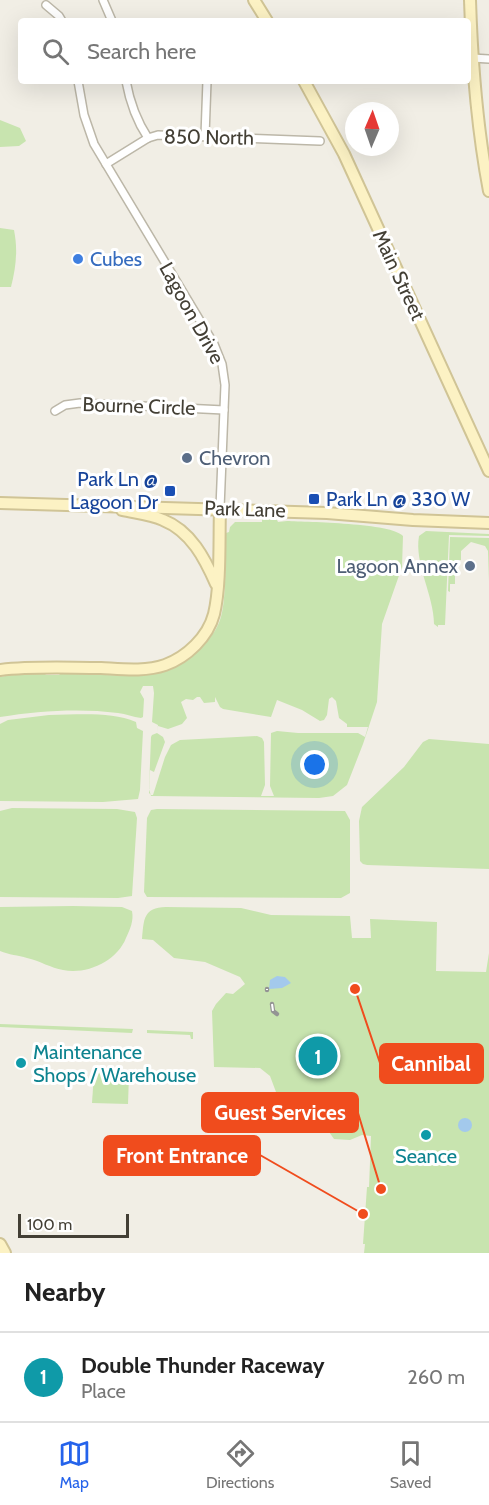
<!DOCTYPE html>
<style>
body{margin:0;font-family:Cabin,sans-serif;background:#f6f6f6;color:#222}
.compass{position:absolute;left:345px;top:102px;width:54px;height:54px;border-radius:50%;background:#fff;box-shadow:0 6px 24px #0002;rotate:2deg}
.scale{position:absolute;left:18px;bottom:15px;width:111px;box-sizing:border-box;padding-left:6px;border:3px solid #433f35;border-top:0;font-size:16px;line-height:21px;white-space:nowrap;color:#433f35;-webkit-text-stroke:4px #fff;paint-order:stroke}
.you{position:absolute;left:315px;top:765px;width:21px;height:21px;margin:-15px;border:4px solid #fff;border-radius:50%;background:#1a73e8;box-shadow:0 0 0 9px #1a73e833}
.badge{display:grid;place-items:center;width:39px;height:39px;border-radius:50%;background:#2563eb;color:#fff;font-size:20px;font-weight:700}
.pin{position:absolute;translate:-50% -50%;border:3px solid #fff;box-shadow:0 2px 6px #0006}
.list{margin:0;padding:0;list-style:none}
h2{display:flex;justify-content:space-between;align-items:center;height:78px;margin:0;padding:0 24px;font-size:26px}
h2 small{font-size:20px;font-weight:400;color:#767676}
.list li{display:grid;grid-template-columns:39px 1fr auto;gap:18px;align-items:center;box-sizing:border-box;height:90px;padding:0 24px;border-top:2px solid #e0e0e0}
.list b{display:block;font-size:22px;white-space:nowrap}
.list p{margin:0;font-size:20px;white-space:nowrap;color:#767676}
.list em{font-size:20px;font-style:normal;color:#767676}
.icon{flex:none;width:33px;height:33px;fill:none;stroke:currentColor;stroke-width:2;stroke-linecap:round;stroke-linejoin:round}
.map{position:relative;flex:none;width:489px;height:1253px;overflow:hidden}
.search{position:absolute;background:#fff;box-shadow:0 6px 24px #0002;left:18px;right:18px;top:18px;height:66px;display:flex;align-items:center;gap:15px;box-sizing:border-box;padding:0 21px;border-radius:6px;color:#767676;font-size:22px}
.sheet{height:168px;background:#fff}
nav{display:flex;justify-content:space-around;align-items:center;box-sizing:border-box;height:84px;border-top:2px solid #e0e0e0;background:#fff;font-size:16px;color:#767676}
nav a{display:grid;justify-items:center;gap:3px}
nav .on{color:#2563eb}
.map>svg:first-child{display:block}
.green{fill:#c8e4af;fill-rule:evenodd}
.water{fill:#a3c9ec}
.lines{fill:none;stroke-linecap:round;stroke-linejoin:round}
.street-casing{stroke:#bcb7a8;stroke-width:10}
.secondary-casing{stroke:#d0c496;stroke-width:14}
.street{stroke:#fff;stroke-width:7}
.secondary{stroke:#fcf2c4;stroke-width:10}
.rail-casing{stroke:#949494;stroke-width:4.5}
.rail{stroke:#fff;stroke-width:2;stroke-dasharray:7;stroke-linecap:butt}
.shop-dot{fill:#3f7fe0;stroke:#fff;stroke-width:2}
.service-dot{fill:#5c6f8a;stroke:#fff;stroke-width:2}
.transit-dot{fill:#1a4fb4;stroke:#fff;stroke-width:2}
.culture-dot{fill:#0f9aa8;stroke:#fff;stroke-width:2}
.labels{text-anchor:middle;stroke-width:6;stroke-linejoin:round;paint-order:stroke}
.street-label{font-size:20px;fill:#433f35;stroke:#fff}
.shop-label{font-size:20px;fill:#366cbe;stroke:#fff;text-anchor:start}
.service-label{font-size:20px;fill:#4e5e75;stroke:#fff;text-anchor:start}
.transit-label{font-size:20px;fill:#164399;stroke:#fff;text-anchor:end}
.culture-label{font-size:20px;fill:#0d838f;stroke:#fff;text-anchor:start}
.leader{fill:none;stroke:#f04c1d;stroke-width:2}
.callout-dot{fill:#f04c1d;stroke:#fff;stroke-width:2}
.callout{fill:#f04c1d;stroke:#f04c1d;stroke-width:2}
.callout-label{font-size:21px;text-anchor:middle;font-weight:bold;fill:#fff}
</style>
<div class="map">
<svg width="489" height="1253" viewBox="0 0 489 1253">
<rect width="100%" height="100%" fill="#f1eee5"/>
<g class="green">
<path d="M0,120L20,128L26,141L19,146L0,147Z"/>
<path d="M0,228L14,230C18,250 16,267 11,287H0Z"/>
<path d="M262,519L277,520L278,522L287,521C308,522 392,523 403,536L402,567L382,624L377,702L363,744L347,785L333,796L319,798L151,796L149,789L151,737L152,735L157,733L158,725L152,722L154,693L153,686H143L140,692L144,699L143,717L141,718C133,717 126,714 118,713C79,708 38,711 0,717V677L21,673H44L46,675H59L61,673C111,674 169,686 205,643C211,637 217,629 220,620C227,601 225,555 226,533L229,532L230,527L235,522H262ZM197,697H200L204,703L215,702V697L220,707L223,709L271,717L277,700L302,710L320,721L324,720L327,715L329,699L332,697L336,701L339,718L347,724V727H368L365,737L358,733H298L277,731L271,733L270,786L274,796H261L265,785L264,742L262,738L257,736L180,740L171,745L165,757L153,795H151L149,793L150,770L154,772L165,742L163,737L157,733L158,726L168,729L182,724L187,718L181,702L186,699L193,700Z"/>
<path d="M426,531L489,534V536L449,535L445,625H438V627L434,624C434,596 414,563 419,536Z"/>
<path d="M450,537L489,538V581L488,551L485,546L471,542L461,551V560L455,561V584H450V592L448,591Z"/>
<path d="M49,715C76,715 110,711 136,722L137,728L143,731L140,790L138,799L103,802L0,801V724L8,720Z"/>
<path d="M429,739L489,744V869L367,865L363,864L360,861L359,821L362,807L404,767L423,742Z"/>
<path d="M12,808L117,809L135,812L137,818L132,896L118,898L0,897V811Z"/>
<path d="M157,809L345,811L350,820V893L341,898L147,897L144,892L147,818L151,810Z"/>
<path d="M73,906L122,907L132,911C134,921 130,929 126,938C117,961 87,975 63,970C51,968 40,961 27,958C18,955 9,955 0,951V907Z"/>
<path d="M166,907L241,908L271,915L350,916L352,938H371L370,919L437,922L436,971L486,972L489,953V1253H364L365,1244H363L367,1187H369L371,1136L362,1135L350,1140L334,1139L327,1129L321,1124L301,1122L294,1118L289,1107L276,1092L270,1076L260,1068L214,1067L212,1011L216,1004L226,993L233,994L245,984L240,977L205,962L174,958L153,940L142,939C144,919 143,908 166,907Z"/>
<path d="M0,1024L133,1029L132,1033L0,1027Z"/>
<path d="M147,1030L193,1032V1039H191L190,1035L147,1033Z"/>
<path d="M94,1073L129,1075L128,1104L92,1103Z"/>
</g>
<g class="water">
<path d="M277,976L285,977L291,983L282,988L269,989L270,980Z"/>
<circle cx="465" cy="1125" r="7"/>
</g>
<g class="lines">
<defs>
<g id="street">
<path d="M103,0L112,21"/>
<path d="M46,5L59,16L62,21"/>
<path d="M472,58L489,59"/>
<path d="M78,81L84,115L94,144L214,344L222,364L225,385L220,508"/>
<path d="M126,81C130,103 136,120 148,138"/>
<path d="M205,136L207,81"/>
<path d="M106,164L148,138L158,135L320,141"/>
<path d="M55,411L65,405L80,403L224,410"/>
</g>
<g id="secondary">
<path d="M254,0L267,21"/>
<path d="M470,0C472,64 477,128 489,191"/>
<path d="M304,81L344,154L489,471"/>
<path d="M0,503L327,513L413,520L489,523"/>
<path d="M122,510C135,513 150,514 163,520C191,531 205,559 216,584"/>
<path d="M0,670C34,666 67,668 101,668C121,669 145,672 165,665C187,657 208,637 214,614C221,585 219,539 220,508"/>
<path d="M0,1244L5,1253"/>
</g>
</defs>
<use href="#street" class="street-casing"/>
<use href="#secondary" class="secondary-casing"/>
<use href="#street" class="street"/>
<use href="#secondary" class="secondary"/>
<defs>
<g id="rail">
<path d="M267,989V990"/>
<path d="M272,1004L273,1011L277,1014"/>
</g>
</defs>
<use href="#rail" class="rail-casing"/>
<use href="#rail" class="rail"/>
</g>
<circle class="shop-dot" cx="78" cy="259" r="6"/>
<g class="service-dot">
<circle cx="187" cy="458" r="6"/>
<circle cx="470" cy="566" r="6"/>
</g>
<g class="transit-dot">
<rect x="164" y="485" width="12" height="12" rx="3"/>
<rect x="308" y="493" width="12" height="12" rx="3"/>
</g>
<g class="culture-dot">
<circle cx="21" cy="1063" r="6"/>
<circle cx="426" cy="1135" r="6"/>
</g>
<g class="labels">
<g class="street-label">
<text transform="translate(209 137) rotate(1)" y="7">850 North</text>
<text transform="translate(399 275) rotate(65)" y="7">Main Street</text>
<text transform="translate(192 313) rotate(61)" y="7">Lagoon Drive</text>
<text transform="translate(139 406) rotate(2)" y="7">Bourne Circle</text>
<text transform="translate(245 509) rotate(2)" y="7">Park Lane</text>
</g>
<g class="shop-label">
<text x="90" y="266">Cubes</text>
</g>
<g class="service-label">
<text x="199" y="465">Chevron</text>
<text x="458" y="573" text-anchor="end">Lagoon Annex</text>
</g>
<g class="transit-label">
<text x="158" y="486">Park Ln @<tspan x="158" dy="23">Lagoon Dr</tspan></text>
<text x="326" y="506" text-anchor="start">Park Ln @ 330 W</text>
</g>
<g class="culture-label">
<text x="33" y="1059">Maintenance<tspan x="33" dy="23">Shops / Warehouse</tspan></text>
<text x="426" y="1163" text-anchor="middle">Seance</text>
</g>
</g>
<path class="leader" d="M355 989L380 1063M381 1189L358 1113M363 1214L260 1155"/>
<g class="callout-dot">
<circle cx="355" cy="989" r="6"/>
<circle cx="381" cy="1189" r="6"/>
<circle cx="363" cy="1214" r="6"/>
</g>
<g class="callout">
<rect x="380" y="1044" width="103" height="39" rx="6"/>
<rect x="202" y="1093" width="156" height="39" rx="6"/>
<rect x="104" y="1136" width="156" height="39" rx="6"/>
</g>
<g class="callout-label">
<text x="431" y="1071">Cannibal</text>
<text x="280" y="1120">Guest Services</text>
<text x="182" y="1163">Front Entrance</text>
</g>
</svg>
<svg class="compass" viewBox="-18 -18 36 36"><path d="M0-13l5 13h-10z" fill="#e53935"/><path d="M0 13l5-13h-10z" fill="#767676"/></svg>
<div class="scale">100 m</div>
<div class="you"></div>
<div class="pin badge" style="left:318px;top:1056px;background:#0f9aa8">1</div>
<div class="search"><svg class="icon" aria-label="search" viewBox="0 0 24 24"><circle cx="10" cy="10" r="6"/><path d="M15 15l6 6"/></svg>Search here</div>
</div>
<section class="sheet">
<h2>Nearby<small></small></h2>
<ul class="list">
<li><span class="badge" style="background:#0f9aa8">1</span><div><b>Double Thunder Raceway</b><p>Place</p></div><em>260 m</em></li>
</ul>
</section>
<nav>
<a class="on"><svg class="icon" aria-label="map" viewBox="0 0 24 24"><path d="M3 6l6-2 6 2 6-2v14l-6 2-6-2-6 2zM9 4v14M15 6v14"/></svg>Map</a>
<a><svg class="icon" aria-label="directions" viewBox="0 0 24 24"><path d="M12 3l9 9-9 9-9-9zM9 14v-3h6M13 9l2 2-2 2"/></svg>Directions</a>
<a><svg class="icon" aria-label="saved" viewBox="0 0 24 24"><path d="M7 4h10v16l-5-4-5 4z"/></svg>Saved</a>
</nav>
